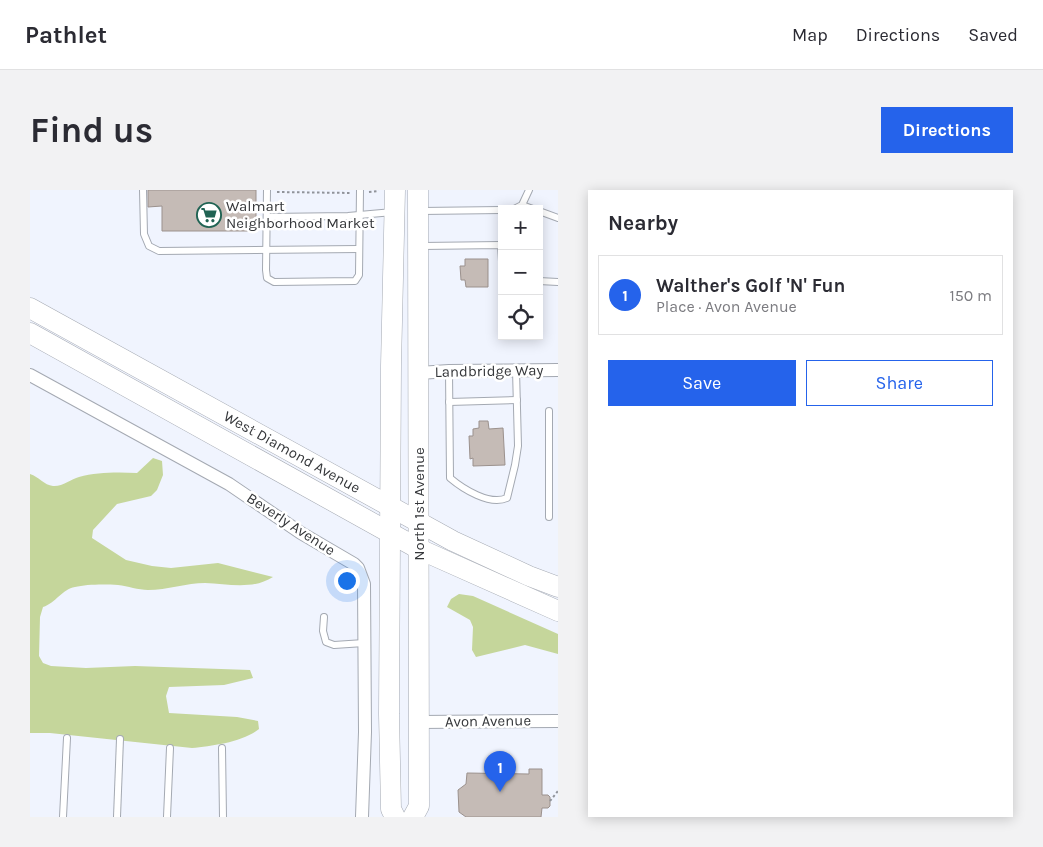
<!DOCTYPE html>
<meta charset="utf-8">
<style>
body{margin:0;font-family:Karla,sans-serif;background:#f2f2f3;color:#2b2b33}
.controls{position:absolute;right:15px;top:15px;display:grid;overflow:hidden;border-radius:0px;box-shadow:0 2px 12px #0003}
.controls button{width:45px;height:45px;display:grid;place-items:center;padding:0;border:0;border-bottom:1px solid #e1e1e2;background:#fff;color:#2b2b33;font:25px sans-serif}
.you{position:absolute;left:316px;top:390px;width:18px;height:18px;margin:-12px;border:4px solid #fff;border-radius:50%;background:#1a73e8;box-shadow:0 0 0 8px #1a73e833}
.badge{display:grid;place-items:center;width:32px;height:32px;border-radius:50%;background:#2563eb;color:#fff;font-size:16px;font-weight:700}
.pin{position:absolute;translate:-50% -41px;filter:drop-shadow(0 1px 2px #0008)}
.pin::after{content:'';position:absolute;top:26px;width:18px;height:15px;background:inherit;clip-path:polygon(0 0,100% 0,50% 100%)}
.list{margin:0;padding:0;list-style:none}
h2{display:flex;justify-content:space-between;align-items:center;height:65px;margin:0;padding:0 20px;font-size:21px}
h2 small{font-size:16px;font-weight:400;color:#7c7c81}
.list li{display:grid;grid-template-columns:32px 1fr auto;gap:15px;align-items:center;box-sizing:border-box;height:80px;margin:0 10px 10px;padding:0 10px;border:1px solid #e1e1e2;border-radius:0px}
.list b{display:block;font-size:19px;white-space:nowrap}
.list p{margin:0;font-size:16px;white-space:nowrap;color:#7c7c81}
.list em{font-size:16px;font-style:normal;color:#7c7c81}
.actions{display:flex;gap:10px;padding:15px 20px}
.actions a{flex:1;padding:11px 0;border:1px solid #2563eb;border-radius:0px;text-align:center;font-size:18px;color:#2563eb}
.actions .main{background:#2563eb;color:#fff}
.icon{flex:none;width:28px;height:28px;fill:none;stroke:currentColor;stroke-width:2;stroke-linecap:round;stroke-linejoin:round}
.map{position:relative;flex:none;width:528px;height:627px;overflow:hidden;border-radius:0px}
header{display:flex;align-items:center;gap:30px;box-sizing:border-box;height:70px;padding:0 25px;background:#fff;border-bottom:1px solid #e1e1e2}
header strong{font-size:24px}
nav{display:flex;gap:28px;margin-inline-start:auto;font-size:18px}
.intro{display:flex;align-items:center;justify-content:space-between;box-sizing:border-box;height:120px;padding:0 30px}
h1{margin:0;font-size:35px}
.button{padding:12px 22px;border-radius:0px;background:#2563eb;color:#fff;font-size:18px;font-weight:700}
main{display:flex;gap:30px;padding:0 30px}
aside{flex:1;background:#fff;border-radius:0px;box-shadow:0 2px 12px #0003}
.map>svg:first-child{display:block}
.green{fill:#c5d69b}
.building{fill:#c5bbb6;stroke:#9b918d}
.lines{fill:none;stroke-linecap:round;stroke-linejoin:round}
.service-casing{stroke:#a4a9b2;stroke-width:8}
.minor-casing{stroke:#a4a9b2;stroke-width:14}
.primary-casing{stroke:#a4a9b2;stroke-width:21}
.path{stroke:#90939a;stroke-width:2;stroke-dasharray:2.5 2.5;stroke-linecap:butt}
.service{stroke:#fff;stroke-width:6}
.minor{stroke:#fff;stroke-width:12}
.primary{stroke:#fff;stroke-width:20}
.labels{text-anchor:middle;stroke-width:5;stroke-linejoin:round;paint-order:stroke}
.poi-label{font-size:15px;fill:#35373a;stroke:#fff;text-anchor:start}
.street-label{font-size:15px;fill:#35373a;stroke:#fff}
</style>
<header>
<strong>Pathlet</strong>
<nav><a>Map</a><a>Directions</a><a>Saved</a></nav>
</header>
<div class="intro"><h1>Find us</h1><a class="button">Directions</a></div>
<main>
<div class="map">
<svg width="528" height="627" viewBox="0 0 528 627">
<rect width="100%" height="100%" fill="#f0f4fe"/>
<g class="green">
<path d="M123,268L132,271L133,285L127,300L121,306L87,314L63,340L62,348L96,370L122,376L141,378L188,373L243,387C223,400 198,394 175,393C157,393 137,400 118,400C108,400 98,396 88,395C76,394 56,394 45,397C32,399 26,413 13,417L10,427L9,466L13,473L21,476L56,478L105,476L220,480L223,488L194,495L139,497L136,506L139,523L207,527L228,531L229,539C213,552 182,556 162,558L20,543H0V284C9,287 14,295 23,296C32,297 41,289 49,287C67,282 88,282 107,283Z"/>
<path d="M429,404L443,406L528,444V464L495,455L446,467L442,460L443,437L440,430L417,417L421,409Z"/>
</g>
<g class="building">
<path d="M118,0H226V32H218V41H132V16L118,17Z"/>
<path d="M435,69H458V97H436L435,90H431L430,76H435Z"/>
<path d="M449,231H458L459,239L473,238L475,275L443,276V268L440,269L439,246H443V239L449,238Z"/>
<path d="M499,579H512V605H518L520,607V616L518,618H512L511,627H436L429,622L428,600L436,594L437,583L499,584Z"/>
</g>
<g class="lines">
<defs>
<g id="service">
<path d="M113,0L114,44L119,56L129,61L329,59"/>
<path d="M237,0L236,80L237,88L244,92L325,91L329,85L330,0"/>
<path d="M492,15L503,19"/>
<path d="M484,19L492,15L499,0"/>
<path d="M391,21L472,20"/>
<path d="M509,21L528,28"/>
<path d="M237,27L318,26L363,22"/>
<path d="M392,56L471,55L472,71"/>
<path d="M509,91L528,92"/>
<path d="M419,181L420,288C433,299 460,316 477,308L485,275L488,256L486,180"/>
<path d="M419,212L487,210"/>
<path d="M519,221V327"/>
<path d="M294,427L293,441L296,452L304,455L334,453"/>
<path d="M192,558L193,627"/>
<path d="M33,627L37,548"/>
<path d="M87,627L90,549"/>
<path d="M137,627L140,558"/>
</g>
<g id="minor">
<path d="M389,183L419,181L528,180"/>
<path d="M0,185L199,294L271,343L324,374L328,378L334,394L335,542L332,627"/>
<path d="M389,532L528,531"/>
</g>
<g id="primary">
<path d="M365,0L361,176L359,524L361,619L365,627"/>
<path d="M0,118L423,351L499,386L528,397"/>
<path d="M0,143L389,359L528,421"/>
<path d="M383,627L389,616L388,0"/>
</g>
</defs>
<use href="#service" class="service-casing"/>
<use href="#minor" class="minor-casing"/>
<use href="#primary" class="primary-casing"/>
<g class="path">
<path d="M247,2L322,3"/>
<path d="M339,2L349,1"/>
<path d="M520,611L528,601"/>
</g>
<use href="#service" class="service"/>
<use href="#minor" class="minor"/>
<use href="#primary" class="primary"/>
</g>
<defs>
<symbol id="supermarket-ring" viewBox="-11 -11 22 22"><circle r="9.5" fill="#fff" stroke="#206353" stroke-width="1.5"/><path d="M-6-5.5h2.5l.6 2H6L4.5 2H-2.5L-4.4-4H-6ZM-1.5 3.2a1.3 1.3 0 1 0 .1 0ZM3 3.2a1.3 1.3 0 1 0 .1 0Z" fill="#206353"/></symbol>
</defs>
<g fill-rule="evenodd">
<use href="#supermarket-ring" x="165" y="11" width="28" height="28"/>
</g>
<g class="labels">
<g class="poi-label">
<text x="196" y="21">Walmart<tspan x="196" dy="17">Neighborhood Market</tspan></text>
</g>
<g class="street-label">
<text transform="translate(459 181) rotate(-1)" y="5">Landbridge Way</text>
<text transform="translate(262 262) rotate(29)" y="5">West Diamond Avenue</text>
<text transform="translate(389 314) rotate(-90)" y="5">North 1st Avenue</text>
<text transform="translate(261 334) rotate(33)" y="5">Beverly Avenue</text>
<text transform="translate(458 531) rotate(-1)" y="5">Avon Avenue</text>
</g>
</g>
</svg>
<div class="controls">
<button>+</button>
<button>−</button>
<button><svg class="icon" aria-label="locate" viewBox="0 0 24 24"><circle cx="12" cy="12" r="6"/><path d="M12 2v4M12 18v4M2 12h4M18 12h4"/></svg></button>
</div>
<div class="you"></div>
<div class="pin badge" style="left:470px;top:602px">1</div>
</div>
<aside>
<h2>Nearby<small></small></h2>
<ul class="list">
<li><span class="badge">1</span><div><b>Walther's Golf 'N' Fun</b><p>Place · Avon Avenue</p></div><em>150 m</em></li>
</ul>
<div class="actions"><a class="main">Save</a><a>Share</a></div>
</aside>
</main>
